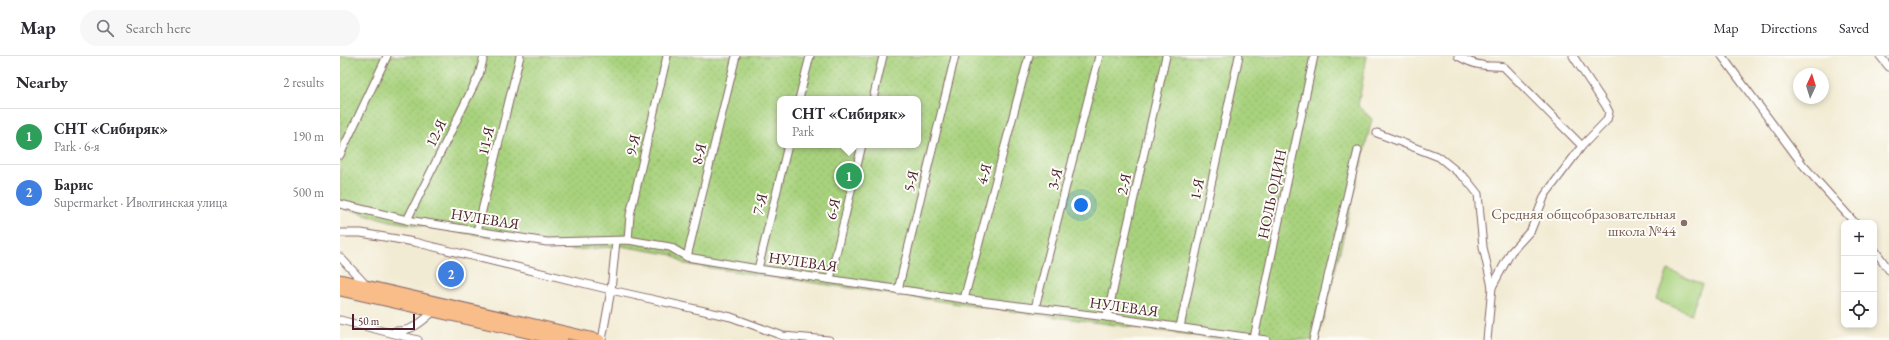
<!DOCTYPE html>
<meta charset="utf-8">
<style>
body{margin:0;font-family:"EB Garamond",serif;background:#f7f7f7;color:#2b2b33}
.controls{position:absolute;right:12px;bottom:12px;display:grid;overflow:hidden;border-radius:8px;box-shadow:0 2px 6px #0003}
.controls button{width:36px;height:36px;display:grid;place-items:center;padding:0;border:0;border-bottom:1px solid #e1e1e2;background:#fff;color:#2b2b33;font:20px sans-serif}
.compass{position:absolute;left:1453px;top:12px;width:36px;height:36px;border-radius:50%;background:#fff;box-shadow:0 2px 6px #0003;rotate:4deg}
.scale{position:absolute;left:12px;bottom:10px;width:63px;box-sizing:border-box;padding-left:4px;border:2px solid #4a1f2b;border-top:0;font-size:11px;line-height:14px;white-space:nowrap;color:#4a1f2b;-webkit-text-stroke:3px #fdfcf7;paint-order:stroke}
.you{position:absolute;left:741px;top:149px;width:14px;height:14px;margin:-10px;border:3px solid #fff;border-radius:50%;background:#1a73e8;box-shadow:0 0 0 6px #1a73e833}
.badge{display:grid;place-items:center;width:26px;height:26px;border-radius:50%;background:#b5179e;color:#fff;font-size:13px;font-weight:700}
.pin{position:absolute;translate:-50% -50%;border:2px solid #fff;box-shadow:0 1px 4px #0006}
.popup{position:absolute;left:437px;top:40px;width:144px;height:52px;box-sizing:border-box;display:grid;place-content:center;border-radius:8px;background:#fff;filter:drop-shadow(0 1px 3px #0005);font-size:13px;white-space:nowrap;color:#7c7c81}
.popup b{font-size:15px;color:#2b2b33}
.popup::after{content:'';position:absolute;left:50%;top:100%;margin-left:-8px;border:8px solid transparent;border-top-color:#fff}
.list{margin:0;padding:0;list-style:none}
h2{display:flex;justify-content:space-between;align-items:center;height:52px;margin:0;padding:0 16px;font-size:17px}
h2 small{font-size:13px;font-weight:400;color:#7c7c81}
.list li{display:grid;grid-template-columns:26px 1fr auto;gap:12px;align-items:center;box-sizing:border-box;height:56px;padding:0 16px;border-top:1px solid #e1e1e2}
.list b{display:block;font-size:15px;white-space:nowrap}
.list p{margin:0;font-size:13px;white-space:nowrap;color:#7c7c81}
.list em{font-size:13px;font-style:normal;color:#7c7c81}
.icon{flex:none;width:22px;height:22px;fill:none;stroke:currentColor;stroke-width:2;stroke-linecap:round;stroke-linejoin:round}
.map{position:relative;flex:none;width:1549px;height:284px;overflow:hidden}
header{display:flex;align-items:center;gap:24px;box-sizing:border-box;height:56px;padding:0 20px;background:#fff;border-bottom:1px solid #e1e1e2}
header strong{font-size:19px}
nav{display:flex;gap:22px;margin-inline-start:auto;font-size:14px}
.search{width:280px;height:36px;background:#f7f7f7;display:flex;align-items:center;gap:10px;box-sizing:border-box;padding:0 14px;border-radius:22px;color:#7c7c81;font-size:15px}
main{display:flex}
aside{flex:1;background:#fff}
.map>svg:first-child{display:block}
.park{fill:url(#park-dots);stroke:#797854;fill-rule:evenodd}
.pitch{fill:#a8d27d;stroke:#797854}
.lines{fill:none;stroke-linecap:round;stroke-linejoin:round}
.minor-casing{stroke:#856666;stroke-width:9}
.primary-casing{stroke:#856666;stroke-width:13}
.minor{stroke:#fff;stroke-width:7}
.primary{stroke:#f8bd89;stroke-width:11}
.education-dot{fill:#8d6e63;stroke:#fdfcf7;stroke-width:1.5}
.labels{text-anchor:middle;stroke-width:4;stroke-linejoin:round;paint-order:stroke}
.street-label{font-size:15px;fill:#4a1f2b;stroke:#fdfcf7}
.education-label{font-size:15px;fill:#785e54;stroke:#fdfcf7;text-anchor:end}
</style>
<header>
<strong>Map</strong>
<div class="search"><svg class="icon" aria-label="search" viewBox="0 0 24 24"><circle cx="10" cy="10" r="6"/><path d="M15 15l6 6"/></svg>Search here</div>
<nav><a>Map</a><a>Directions</a><a>Saved</a></nav>
</header>
<main>
<aside>
<h2>Nearby<small>2 results</small></h2>
<ul class="list">
<li><span class="badge" style="background:#2e9e5b">1</span><div><b>СНТ «Сибиряк»</b><p>Park · 6-я</p></div><em>190 m</em></li>
<li><span class="badge" style="background:#3f7fe0">2</span><div><b>Барис</b><p>Supermarket · Иволгинская улица</p></div><em>500 m</em></li>
</ul>
</aside>
<div class="map">
<svg width="1549" height="284" viewBox="0 0 1549 284">
<defs>
<pattern id="park-dots" width="8" height="8" patternUnits="userSpaceOnUse"><rect width="8" height="8" fill="#a8d27d"/><path d="M2 2h.1M6 6h.1" fill="none" stroke="#92b46c" stroke-width="1.8" stroke-linecap="round"/></pattern>
</defs>
<rect width="100%" height="100%" fill="#fdfcf7"/>
<filter id="ink" filterUnits="userSpaceOnUse"><feTurbulence type="fractalNoise" baseFrequency=".025" numOctaves="2"/><feDisplacementMap in="SourceGraphic" scale="8" xChannelSelector="R" yChannelSelector="G"/><feConvolveMatrix kernelMatrix="1 2 1 2 8 2 1 2 1" color-interpolation-filters="sRGB"/></filter>
<filter id="wash" filterUnits="userSpaceOnUse"><feTurbulence type="fractalNoise" baseFrequency=".012" numOctaves="4" result="noise"/><feDisplacementMap in="SourceGraphic" scale="16" xChannelSelector="R" yChannelSelector="G"/><feGaussianBlur stdDeviation="0.9" result="paint"/><feColorMatrix in="noise" values="0 0 0 0 0 0 0 0 0 0 0 0 0 0 0 0 0 1.4 0 .05"/><feComposite in="paint" operator="in"/></filter>
<g filter="url(#wash)">
<rect width="100%" height="100%" fill="#f2ebd3"/>
<path class="park" d="M0,0H1027L1018,50L1032,63L978,284H889L640,251L344,208L333,199L281,190L235,194L50,165L0,151ZM440,43H578V89H440Z"/>
<path class="pitch" d="M1328,214L1362,228L1351,258L1316,244Z"/>
</g>
<g filter="url(#ink)">
<g class="lines">
<defs>
<g id="minor">
<path d="M1118,0C1125,4 1133,8 1142,9C1149,11 1156,9 1164,11L1242,90"/>
<path d="M1382,0L1463,109L1515,167"/>
<path d="M1540,0L1549,11"/>
<path d="M459,43L470,0"/>
<path d="M533,43L543,0"/>
<path d="M1037,77L1099,101L1126,123L1138,138L1143,191L1152,231"/>
<path d="M0,99L47,0"/>
<path d="M0,148L67,164L207,186L288,184L330,191L347,201L418,213L624,243L767,261L926,284"/>
<path d="M67,164L139,19L144,0"/>
<path d="M137,175L180,0"/>
<path d="M0,177H21L74,186L271,234L391,261L443,280L489,284"/>
<path d="M288,184L290,159L327,0"/>
<path d="M1534,193L1549,214"/>
<path d="M0,201L27,230"/>
<path d="M347,201L396,0"/>
<path d="M418,213L448,89"/>
<path d="M490,223L522,89"/>
<path d="M558,234L615,0"/>
<path d="M624,243L689,0"/>
<path d="M695,252L759,0"/>
<path d="M767,261L826,0"/>
<path d="M0,264L78,284"/>
<path d="M840,271L899,0"/>
<path d="M55,275C71,276 82,266 94,255"/>
<path d="M914,282L974,0"/>
<path d="M262,284L271,234L276,185"/>
<path d="M973,284L1018,94"/>
<path d="M1147,284L1152,231L1171,196L1191,174L1205,139L1242,90L1267,64L1269,56L1266,50L1233,0"/>
</g>
<g id="primary">
<path d="M0,224L259,284"/>
<path d="M0,234L222,284"/>
</g>
</defs>
<use href="#minor" class="minor-casing"/>
<use href="#primary" class="primary-casing"/>
<use href="#minor" class="minor"/>
<use href="#primary" class="primary"/>
</g>
</g>
<circle class="education-dot" cx="1344" cy="167" r="4"/>
<g class="labels">
<g class="street-label">
<text transform="translate(96 77) rotate(-64)" y="5">12-Я</text>
<text transform="translate(146 85) rotate(-76)" y="5">11-Я</text>
<text transform="translate(293 89) rotate(-77)" y="5">9-Я</text>
<text transform="translate(359 98) rotate(-76)" y="5">8-Я</text>
<text transform="translate(644 118) rotate(-75)" y="5">4-Я</text>
<text transform="translate(715 123) rotate(-76)" y="5">3-Я</text>
<text transform="translate(571 125) rotate(-76)" y="5">5-Я</text>
<text transform="translate(784 128) rotate(-77)" y="5">2-Я</text>
<text transform="translate(857 133) rotate(-78)" y="5">1-Я</text>
<text transform="translate(932 138) rotate(-78)" y="5">НОЛЬ ОДИН</text>
<text transform="translate(420 148) rotate(-76)" y="5">7-Я</text>
<text transform="translate(493 153) rotate(-77)" y="5">6-Я</text>
<text transform="translate(145 163) rotate(9)" y="5">НУЛЕВАЯ</text>
<text transform="translate(463 206) rotate(8)" y="5">НУЛЕВАЯ</text>
<text transform="translate(784 251) rotate(8)" y="5">НУЛЕВАЯ</text>
</g>
<g class="education-label">
<text x="1336" y="163">Средняя общеобразовательная<tspan x="1336" dy="17">школа №44</tspan></text>
</g>
</g>
</svg>
<div class="controls">
<button>+</button>
<button>−</button>
<button><svg class="icon" aria-label="locate" viewBox="0 0 24 24"><circle cx="12" cy="12" r="6"/><path d="M12 2v4M12 18v4M2 12h4M18 12h4"/></svg></button>
</div>
<svg class="compass" viewBox="-18 -18 36 36"><path d="M0-13l5 13h-10z" fill="#e53935"/><path d="M0 13l5-13h-10z" fill="#7c7c81"/></svg>
<div class="scale">50 m</div>
<div class="you"></div>
<div class="pin badge" style="left:509px;top:120px;background:#2e9e5b">1</div>
<div class="popup"><b>СНТ «Сибиряк»</b>Park</div>
<div class="pin badge" style="left:111px;top:218px;background:#3f7fe0">2</div>
</div>
</main>
